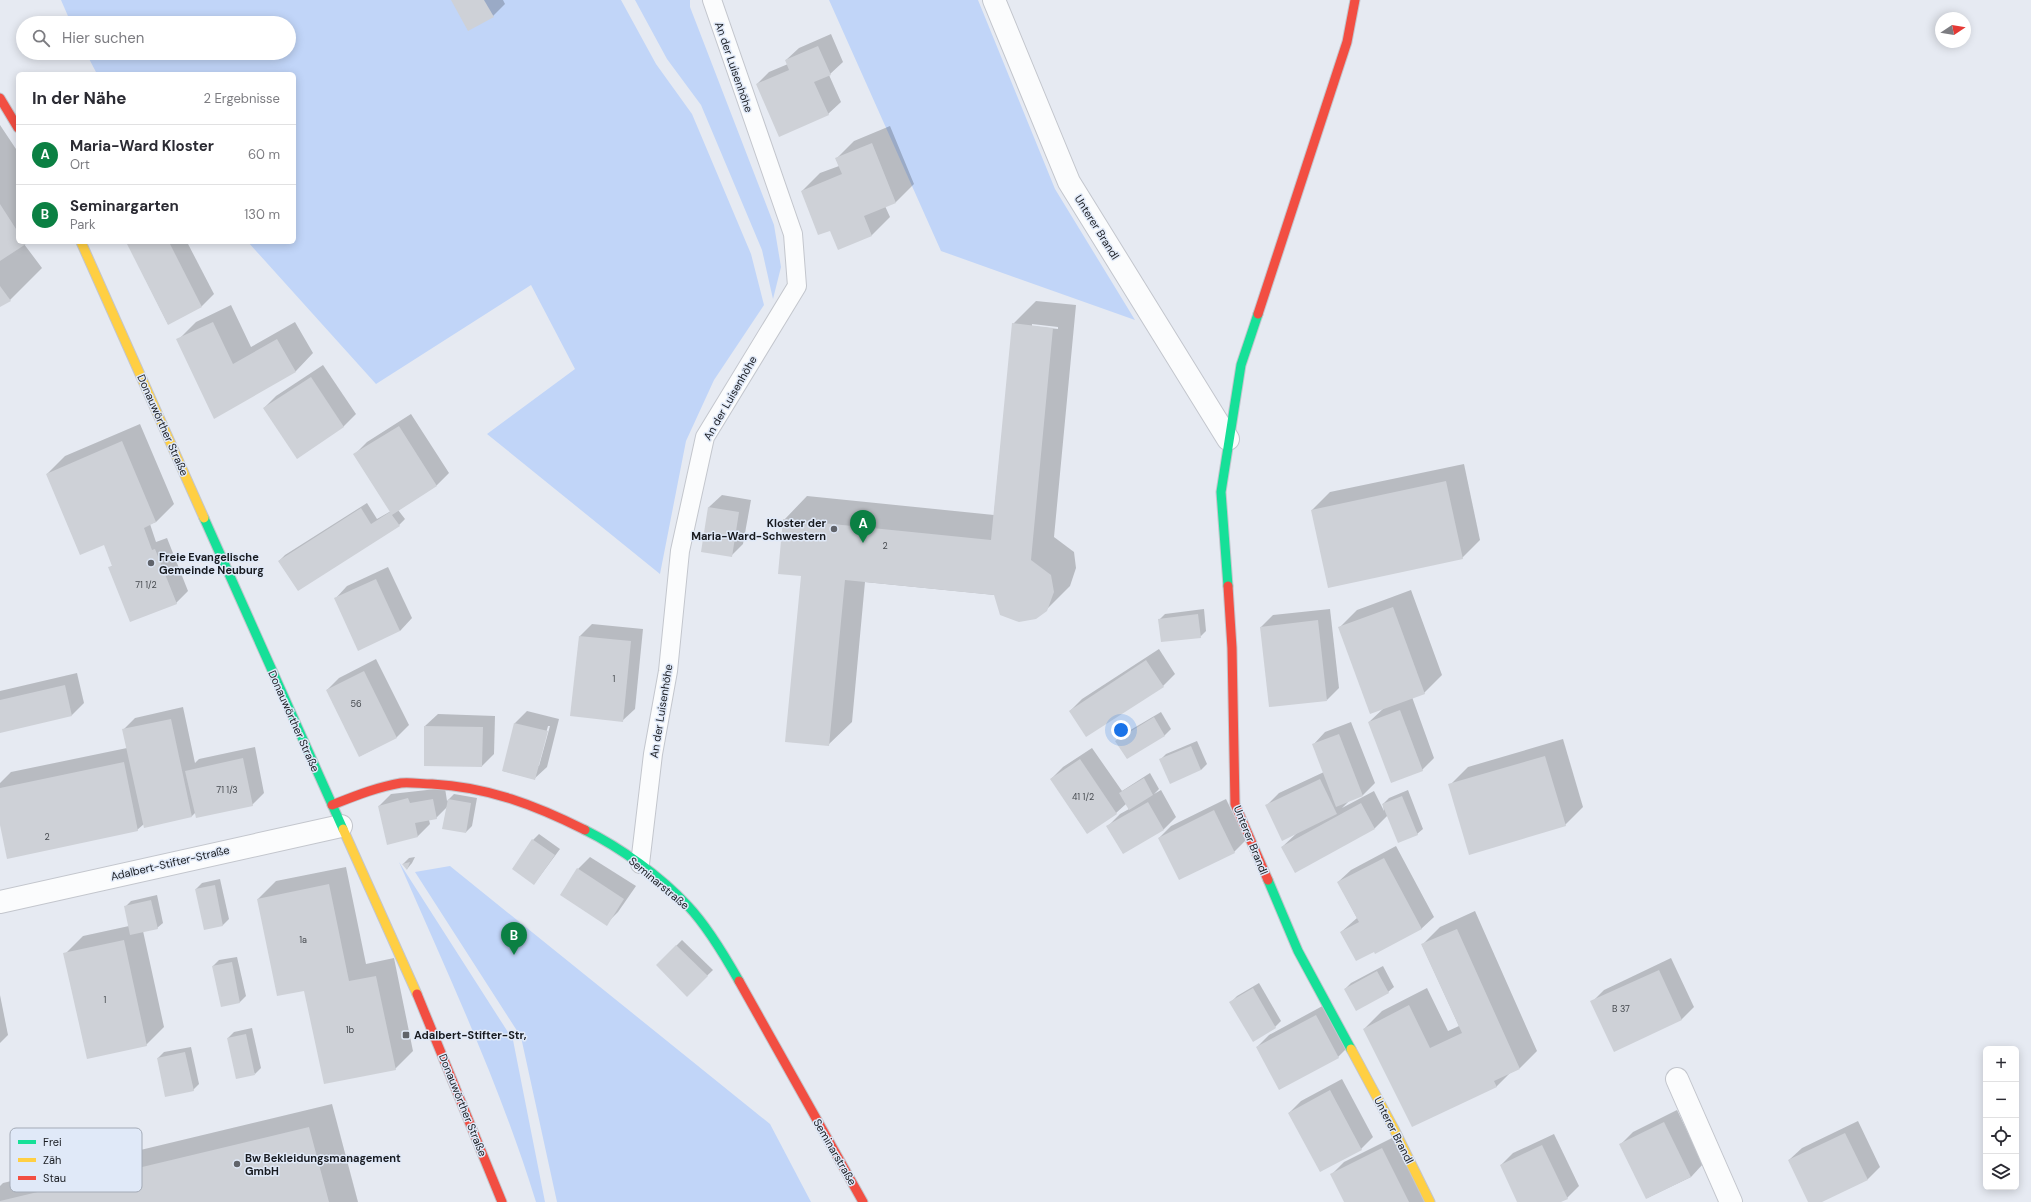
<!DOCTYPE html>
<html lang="de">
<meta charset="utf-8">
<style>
body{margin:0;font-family:"DM Sans",sans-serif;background:#f2f2f3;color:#2b2b33}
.controls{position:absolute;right:12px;bottom:12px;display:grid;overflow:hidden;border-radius:6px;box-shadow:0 2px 10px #0003}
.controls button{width:36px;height:36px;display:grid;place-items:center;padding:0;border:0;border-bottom:1px solid #e1e1e2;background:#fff;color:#2b2b33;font:20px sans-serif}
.compass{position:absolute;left:1935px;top:12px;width:36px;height:36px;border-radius:50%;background:#fff;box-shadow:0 2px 10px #0003;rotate:78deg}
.you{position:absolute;left:1121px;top:730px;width:14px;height:14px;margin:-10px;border:3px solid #fff;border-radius:50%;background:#1a73e8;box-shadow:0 0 0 6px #1a73e833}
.badge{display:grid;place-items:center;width:26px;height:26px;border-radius:50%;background:#0b8043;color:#fff;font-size:13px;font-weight:700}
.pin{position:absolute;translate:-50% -33px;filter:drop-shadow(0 1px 2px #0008)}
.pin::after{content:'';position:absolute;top:21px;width:14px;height:12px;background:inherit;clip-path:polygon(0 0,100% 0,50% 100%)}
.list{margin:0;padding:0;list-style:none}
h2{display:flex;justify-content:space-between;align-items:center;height:52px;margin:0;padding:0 16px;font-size:17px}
h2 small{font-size:13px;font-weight:400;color:#7c7c81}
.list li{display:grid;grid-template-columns:26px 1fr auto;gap:12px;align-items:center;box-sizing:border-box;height:60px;padding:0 16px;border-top:1px solid #e1e1e2}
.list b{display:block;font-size:15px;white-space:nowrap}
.list p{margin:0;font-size:13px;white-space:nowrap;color:#7c7c81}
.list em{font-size:13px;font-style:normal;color:#7c7c81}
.icon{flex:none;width:22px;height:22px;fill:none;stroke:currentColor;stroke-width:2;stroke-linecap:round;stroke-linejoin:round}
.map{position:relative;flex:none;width:2031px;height:1202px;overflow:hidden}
.search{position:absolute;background:#fff;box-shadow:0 2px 10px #0003;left:16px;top:16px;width:280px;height:44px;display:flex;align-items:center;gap:10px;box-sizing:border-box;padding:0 14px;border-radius:22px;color:#7c7c81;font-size:15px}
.panel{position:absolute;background:#fff;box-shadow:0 2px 10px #0003;left:16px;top:72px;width:280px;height:172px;border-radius:6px}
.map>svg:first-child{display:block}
.green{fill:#c1d5f8}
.shadow{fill:#0003;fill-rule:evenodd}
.building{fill:#ced1d7}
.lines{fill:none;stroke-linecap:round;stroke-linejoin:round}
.lane-casing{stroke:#c3c6cd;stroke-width:20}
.street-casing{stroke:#c3c6cd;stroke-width:24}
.fast-casing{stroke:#c3c6cd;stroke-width:11}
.slow-casing{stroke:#c3c6cd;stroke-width:11}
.jam-casing{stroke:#c3c6cd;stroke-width:11}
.lane{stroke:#fbfcfd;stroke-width:18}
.street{stroke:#fbfcfd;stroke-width:22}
.fast{stroke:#16e098;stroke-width:9}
.slow{stroke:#ffcf43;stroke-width:9}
.jam{stroke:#f24e42;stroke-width:9}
.poi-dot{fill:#60636a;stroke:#e0e9f8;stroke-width:1.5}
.labels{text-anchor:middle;stroke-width:3;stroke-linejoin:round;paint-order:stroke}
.number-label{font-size:9px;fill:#464a4f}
.street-label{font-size:11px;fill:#181b20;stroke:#e0e9f8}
.poi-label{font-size:11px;font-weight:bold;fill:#181b20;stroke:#e0e9f8;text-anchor:start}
.key{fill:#e0e9f8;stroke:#a4abb7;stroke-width:1}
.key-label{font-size:11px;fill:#181b20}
</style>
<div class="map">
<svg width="2031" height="1202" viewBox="0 0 2031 1202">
<rect width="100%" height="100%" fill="#e6eaf2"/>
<g class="green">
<path d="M61,0H621L656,64L692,114L751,254L764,305L714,380L686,441L660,574L487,434L575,369L531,285L376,384L248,242H294V74H97L86,53H289V23H71Z"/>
<path d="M635,0H690V7L774,225L781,267L773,299L762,250L701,105L667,59Z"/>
<path d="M829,0H978L1055,189L1135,320L941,251Z"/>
<path d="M399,862L513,1040L545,1202H536C500,1085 448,974 399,862Z"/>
<path d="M450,866L770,1124L811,1202H557L521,1037L415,872Z"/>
</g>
<g class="shadow">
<path d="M452,0H503L505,4L493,16Z"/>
<path d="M831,34L843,62L829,75L841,102L828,114L757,84L769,72L788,64L786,60L799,48Z"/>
<path d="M0,125L18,152V242H26L24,244L42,268L10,300L0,306Z"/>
<path d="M890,126L914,184L896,202L885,206L890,217L872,235L838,248L831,229L802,191L820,173L839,166L836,159L854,141Z"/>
<path d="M127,242H187L214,294L202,306L168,324Z"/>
<path d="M1036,301L1076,305L1054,537L1074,552L1076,568L1070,586L1046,610L995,595L865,582L852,722L828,745L803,575L784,520L807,496L994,515L1013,324ZM1032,324L1058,327V329L1032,326Z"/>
<path d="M231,305L251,347L295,322L313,353L296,371L215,417L178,340L196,322Z"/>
<path d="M323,365L356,414L343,427L264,408L276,396Z"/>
<path d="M411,414L449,473L437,485L398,510L405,519L399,525L279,561L285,555L367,503L377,519L391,511L355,454L367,442Z"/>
<path d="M140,424L174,504L156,522L150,524L156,542L167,538L188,591L176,603L109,568L113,565L105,545L47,474L65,456Z"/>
<path d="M1464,464L1480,540L1462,558L1312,510L1330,492Z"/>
<path d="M722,495L751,500L743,544L731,556L702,551L709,507Z"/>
<path d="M388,567L412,618L400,631L335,599L347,586Z"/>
<path d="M1411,590L1442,675L1424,693L1412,697L1434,758L1422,770L1369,722L1384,708L1339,628L1357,610Z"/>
<path d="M1204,609L1206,631L1200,637L1159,620L1165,614Z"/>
<path d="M1330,609L1339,688L1327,700L1261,627L1273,615Z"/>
<path d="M592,624L643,629L635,709L622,721L571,715L580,636Z"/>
<path d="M1159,649L1175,674L1163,686L1070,711L1082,699Z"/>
<path d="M376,659L409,725L397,737L360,756L327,690L339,678Z"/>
<path d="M77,673L84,703L72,715L0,732V691Z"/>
<path d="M183,707L195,763L199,759L255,747L264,793L252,805L196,812L192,816L144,824L137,830L0,820V783L11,772L127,748L123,730L135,718Z"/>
<path d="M527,711L559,719L547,767L534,779L503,771L515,723ZM548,726H550L539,766H537Z"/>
<path d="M1161,712L1171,729L1165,735L1127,758L1116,741L1122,735Z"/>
<path d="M438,714L495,716L494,754L482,766L425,726Z"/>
<path d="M1351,722L1375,783L1363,795L1349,801L1342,808L1374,791L1384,811L1383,804L1389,798L1408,790L1423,829L1417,834L1388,815L1375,828L1295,871L1282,847L1297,833L1267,805L1279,793L1324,772L1313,745L1325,732Z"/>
<path d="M1563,739L1583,807L1565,825L1450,785L1468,767Z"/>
<path d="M1197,741L1207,764L1201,770L1160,760L1166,754Z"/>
<path d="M1092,748L1122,791L1150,773L1159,789L1154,794L1161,790L1176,817L1164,829L1123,853L1108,826L1120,814L1129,809L1126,804L1116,813L1087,833L1051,779L1063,767Z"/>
<path d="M445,788L447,801L454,794L477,798L472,826L466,832L447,807L436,818L429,820L430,824L418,836L388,843L379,806L391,794Z"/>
<path d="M1226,799L1246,840L1234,852L1159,838L1171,826Z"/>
<path d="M539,834L560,849L534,884L533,840Z"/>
<path d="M1396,846L1434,917L1421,929L1341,932L1357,918L1338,882L1351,870Z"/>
<path d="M415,857L412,863L407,869L403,864L409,858Z"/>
<path d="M590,857L636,886L618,912L606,924L578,869Z"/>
<path d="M346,867L366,964L394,958L413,1051L395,1069L305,989L258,899L276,881Z"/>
<path d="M220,879L229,919L223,925L205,929L196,889L202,883Z"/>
<path d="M157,895L163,923L157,928L143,931L164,1027L146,1045L65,954L83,936L129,926L125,907L131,901Z"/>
<path d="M1475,911L1537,1051L1520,1068L1510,1073L1496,1087L1364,1029L1382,1011L1427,988L1448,1031L1459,1026L1422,945L1440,927Z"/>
<path d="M682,940L713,970L687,995L657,965Z"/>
<path d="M237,957L246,996L240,1002L222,1006L213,966L219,960Z"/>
<path d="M1671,958L1694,1007L1682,1019L1614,1050L1592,1002L1604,990Z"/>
<path d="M1383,966L1394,987L1388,992L1345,989L1351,983Z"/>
<path d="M1259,983L1281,1021L1275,1027L1231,1002L1237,996Z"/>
<path d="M0,995L8,1035L0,1043Z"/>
<path d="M1328,1003L1350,1045L1338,1057L1257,1047L1269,1035Z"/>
<path d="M252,1028L261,1068L255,1074L228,1038L234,1032Z"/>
<path d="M191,1047L199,1084L193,1090L158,1058L164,1052Z"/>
<path d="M1342,1079L1373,1137L1361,1149L1289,1113L1301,1101Z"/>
<path d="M332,1104L358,1202H0V1186L3,1183Z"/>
<path d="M1677,1110L1703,1164L1691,1177L1647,1198L1621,1144L1633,1132Z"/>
<path d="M1858,1121L1880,1167L1868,1179L1820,1202H1810L1789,1160L1802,1148Z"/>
<path d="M1554,1134L1579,1186L1567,1198L1559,1202H1518L1501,1165L1513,1153Z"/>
<path d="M1394,1137L1427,1202H1345L1332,1174L1344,1162Z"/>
</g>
<g class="building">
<path d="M451,0H484L494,17L468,31Z"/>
<path d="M818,46L831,75L814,82L829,115L779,137L756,84L789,70L785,60Z"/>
<path d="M872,143L896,203L864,216L872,236L838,250L830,231L818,235L801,191L842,174L835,158Z"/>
<path d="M0,204L18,232V242L26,244L0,261Z"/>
<path d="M126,242H169L202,307L168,325Z"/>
<path d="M0,286L11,301L0,307Z"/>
<path d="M213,322L233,364L277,339L296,372L214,419L176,339Z"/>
<path d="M1012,323L1053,328L1031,560L1051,575L1054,592L1047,611L1036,619L1019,622L1000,615L994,595L845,580L829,746L785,742L801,576L778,574L783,519L991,540Z"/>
<path d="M311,377L344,427L297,459L263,408Z"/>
<path d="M399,426L437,486L392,515L400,526L298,591L278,561L361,508L371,524L390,512L353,454Z"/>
<path d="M122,441L156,522L144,528L152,550L155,549L177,604L130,622L108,567L112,566L104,545L80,555L46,474Z"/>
<path d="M1446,481L1463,559L1328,588L1311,510Z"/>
<path d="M708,507L739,512L732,557L701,552Z"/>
<path d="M376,579L400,631L358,651L334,598Z"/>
<path d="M1393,607L1425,694L1370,714L1338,627Z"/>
<path d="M1198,614L1201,638L1161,642L1158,619Z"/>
<path d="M1318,620L1327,701L1269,707L1260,627Z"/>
<path d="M579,636L631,641L623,722L570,716Z"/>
<path d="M1146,660L1164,687L1086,737L1069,711Z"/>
<path d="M364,671L397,738L359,757L326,690Z"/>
<path d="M65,685L72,716L0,733V700Z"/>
<path d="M1400,710L1423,771L1391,783L1368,722Z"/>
<path d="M1154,717L1165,736L1127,759L1115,741Z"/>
<path d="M171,719L192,817L144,828L122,729Z"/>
<path d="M514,723L548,731L535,780L502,771Z"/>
<path d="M424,726L483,727L482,767L424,766Z"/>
<path d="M1339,734L1363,796L1336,807L1312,744Z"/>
<path d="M1191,746L1201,770L1170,784L1159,759Z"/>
<path d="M1545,756L1566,826L1469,855L1448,784Z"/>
<path d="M243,758L253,806L196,818L185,771Z"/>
<path d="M1080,759L1117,814L1087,834L1050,779Z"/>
<path d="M124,762L138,831L7,859L0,825V788Z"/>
<path d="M1144,778L1153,795L1129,810L1119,793Z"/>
<path d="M1320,779L1337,814L1282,841L1265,805Z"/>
<path d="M1402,796L1418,835L1398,843L1382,804Z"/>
<path d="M408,798L410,803L433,799L437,819L415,823L418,837L387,845L378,806Z"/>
<path d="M448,799L471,803L466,833L442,829Z"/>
<path d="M1148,802L1164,830L1123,854L1106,826Z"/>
<path d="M1361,803L1375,829L1295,873L1281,847Z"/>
<path d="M1214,810L1235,853L1179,880L1158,838Z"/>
<path d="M532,839L555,855L534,885L512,869Z"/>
<path d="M1384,858L1422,929L1375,954L1374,952L1356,961L1340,932L1359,922L1337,882Z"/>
<path d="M410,862L407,870L402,864Z"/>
<path d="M577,868L624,899L607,926L560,895Z"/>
<path d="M329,884L349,981L376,976L396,1070L324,1084L304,991L277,996L257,899Z"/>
<path d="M215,885L223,926L204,930L195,889Z"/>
<path d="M151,900L158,929L130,935L124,906Z"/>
<path d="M1457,929L1520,1069L1494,1081L1497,1087L1412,1127L1363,1029L1409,1005L1430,1048L1462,1033L1421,944Z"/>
<path d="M124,940L147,1046L87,1059L63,953Z"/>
<path d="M676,945L708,976L687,997L656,965Z"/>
<path d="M232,962L240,1003L221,1007L212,966Z"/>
<path d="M1659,970L1682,1020L1614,1052L1590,1001Z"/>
<path d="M1377,971L1389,993L1356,1011L1344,989Z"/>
<path d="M1253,988L1276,1028L1253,1042L1229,1002Z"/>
<path d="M1316,1015L1339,1058L1279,1090L1256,1047Z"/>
<path d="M246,1034L255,1075L236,1079L227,1038Z"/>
<path d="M185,1052L194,1091L165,1097L157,1058Z"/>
<path d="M1330,1090L1362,1150L1320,1172L1288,1113Z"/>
<path d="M1664,1122L1691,1177L1646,1199L1619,1144Z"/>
<path d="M309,1127L329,1202H0V1201Z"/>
<path d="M1845,1133L1868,1180L1822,1202H1808L1788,1160Z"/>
<path d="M1542,1145L1568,1199L1561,1202H1517L1500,1165Z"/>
<path d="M1382,1148L1409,1202H1344L1330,1174Z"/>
</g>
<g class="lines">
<defs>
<path id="lane" d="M640,864L653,754L668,671L680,551L705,437L797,286L793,234L712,0"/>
<g id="street">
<path d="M994,0L1069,182L1228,439"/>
<path d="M0,902L341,826"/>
<path d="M1677,1079L1731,1202"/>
</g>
<g id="fast">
<path d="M204,518L343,829"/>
<path d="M1228,586L1221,492L1241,365L1258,314"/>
<path d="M585,830C621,848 660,876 688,906C706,925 726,958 739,981"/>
<path d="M1268,880L1298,951L1351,1049"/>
</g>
<g id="slow">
<path d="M81,242L204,518"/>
<path d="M343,829L417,994"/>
<path d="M1351,1049L1393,1127L1430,1202"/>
</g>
<g id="jam">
<path d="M0,98L18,128"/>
<path d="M1258,314L1347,42L1355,0"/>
<path d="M1228,586L1232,648L1235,804L1268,880"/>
<path d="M332,805C355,796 377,787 401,783C411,782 422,784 432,784C488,787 535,805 585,830"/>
<path d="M739,981L863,1202"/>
<path d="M417,994L502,1202"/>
</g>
</defs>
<use href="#lane" class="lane-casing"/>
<use href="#street" class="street-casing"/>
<use href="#fast" class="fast-casing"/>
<use href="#slow" class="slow-casing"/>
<use href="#jam" class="jam-casing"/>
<use href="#lane" class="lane"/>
<use href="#street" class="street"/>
<use href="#fast" class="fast"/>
<use href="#slow" class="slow"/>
<use href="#jam" class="jam"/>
</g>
<g class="poi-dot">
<circle cx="834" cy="529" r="4"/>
<circle cx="151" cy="563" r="4"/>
<rect x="402" y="1031" width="8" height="8" rx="2"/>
<circle cx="237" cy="1164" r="4"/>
</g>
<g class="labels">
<g class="number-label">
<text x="885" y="549">2</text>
<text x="146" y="588">71 1/2</text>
<text x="614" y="682">1</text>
<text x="356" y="707">56</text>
<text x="227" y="793">71 1/3</text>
<text x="1083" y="800">41 1/2</text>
<text x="47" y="840">2</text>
<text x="303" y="943">1a</text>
<text x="105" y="1003">1</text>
<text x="1621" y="1012">B 37</text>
<text x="350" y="1033">1b</text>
</g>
<g class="street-label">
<text transform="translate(734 67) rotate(71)" y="4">An der Luisenhöhe</text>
<text transform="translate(1097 227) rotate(58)" y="4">Unterer Brandl</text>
<text transform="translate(730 398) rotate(-60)" y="4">An der Luisenhöhe</text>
<text transform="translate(163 425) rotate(66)" y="4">Donauwörther Straße</text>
<text transform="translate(661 711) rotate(-81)" y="4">An der Luisenhöhe</text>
<text transform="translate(294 721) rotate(66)" y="4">Donauwörther Straße</text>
<text transform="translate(1251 840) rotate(68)" y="4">Unterer Brandl</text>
<text transform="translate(170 863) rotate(-13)" y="4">Adalbert-Stifter-Straße</text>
<text transform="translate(659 883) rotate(40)" y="4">Seminarstraße</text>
<text transform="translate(463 1105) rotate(68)" y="4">Donauwörther Straße</text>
<text transform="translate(1394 1130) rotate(63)" y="4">Unterer Brandl</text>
<text transform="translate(835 1152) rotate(60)" y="4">Seminarstraße</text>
</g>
<g class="poi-label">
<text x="826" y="527" text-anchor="end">Kloster der<tspan x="826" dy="13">Maria-Ward-Schwestern</tspan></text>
<text x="159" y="561">Freie Evangelische<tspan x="159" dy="13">Gemeinde Neuburg</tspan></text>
<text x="414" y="1039">Adalbert-Stifter-Str,</text>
<text x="245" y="1162">Bw Bekleidungsmanagement<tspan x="245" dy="13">GmbH</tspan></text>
</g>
</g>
<rect x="10" y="1128" width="132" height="64" rx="6" class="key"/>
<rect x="18" y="1140" width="18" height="4" fill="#16e098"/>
<rect x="18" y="1158" width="18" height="4" fill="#ffcf43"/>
<rect x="18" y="1176" width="18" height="4" fill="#f24e42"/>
<g class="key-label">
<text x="43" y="1146">Frei</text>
<text x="43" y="1164">Zäh</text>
<text x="43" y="1182">Stau</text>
</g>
</svg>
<div class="controls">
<button>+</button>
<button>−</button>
<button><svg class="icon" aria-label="locate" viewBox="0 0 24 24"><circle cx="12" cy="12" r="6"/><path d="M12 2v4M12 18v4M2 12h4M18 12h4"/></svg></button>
<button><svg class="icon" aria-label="layers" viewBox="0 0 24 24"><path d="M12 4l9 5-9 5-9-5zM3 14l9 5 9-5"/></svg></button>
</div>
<svg class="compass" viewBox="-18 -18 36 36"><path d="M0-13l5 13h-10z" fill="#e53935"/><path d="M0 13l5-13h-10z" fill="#7c7c81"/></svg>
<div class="you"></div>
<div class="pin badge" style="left:863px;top:543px">A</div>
<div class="pin badge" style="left:514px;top:955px">B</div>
<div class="search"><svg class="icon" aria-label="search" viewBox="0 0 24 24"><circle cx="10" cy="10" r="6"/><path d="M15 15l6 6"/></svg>Hier suchen</div>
<section class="panel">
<h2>In der Nähe<small>2 Ergebnisse</small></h2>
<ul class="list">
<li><span class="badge">A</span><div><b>Maria-Ward Kloster</b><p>Ort</p></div><em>60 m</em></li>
<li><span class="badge">B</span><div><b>Seminargarten</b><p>Park</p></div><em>130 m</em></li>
</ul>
</section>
</div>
